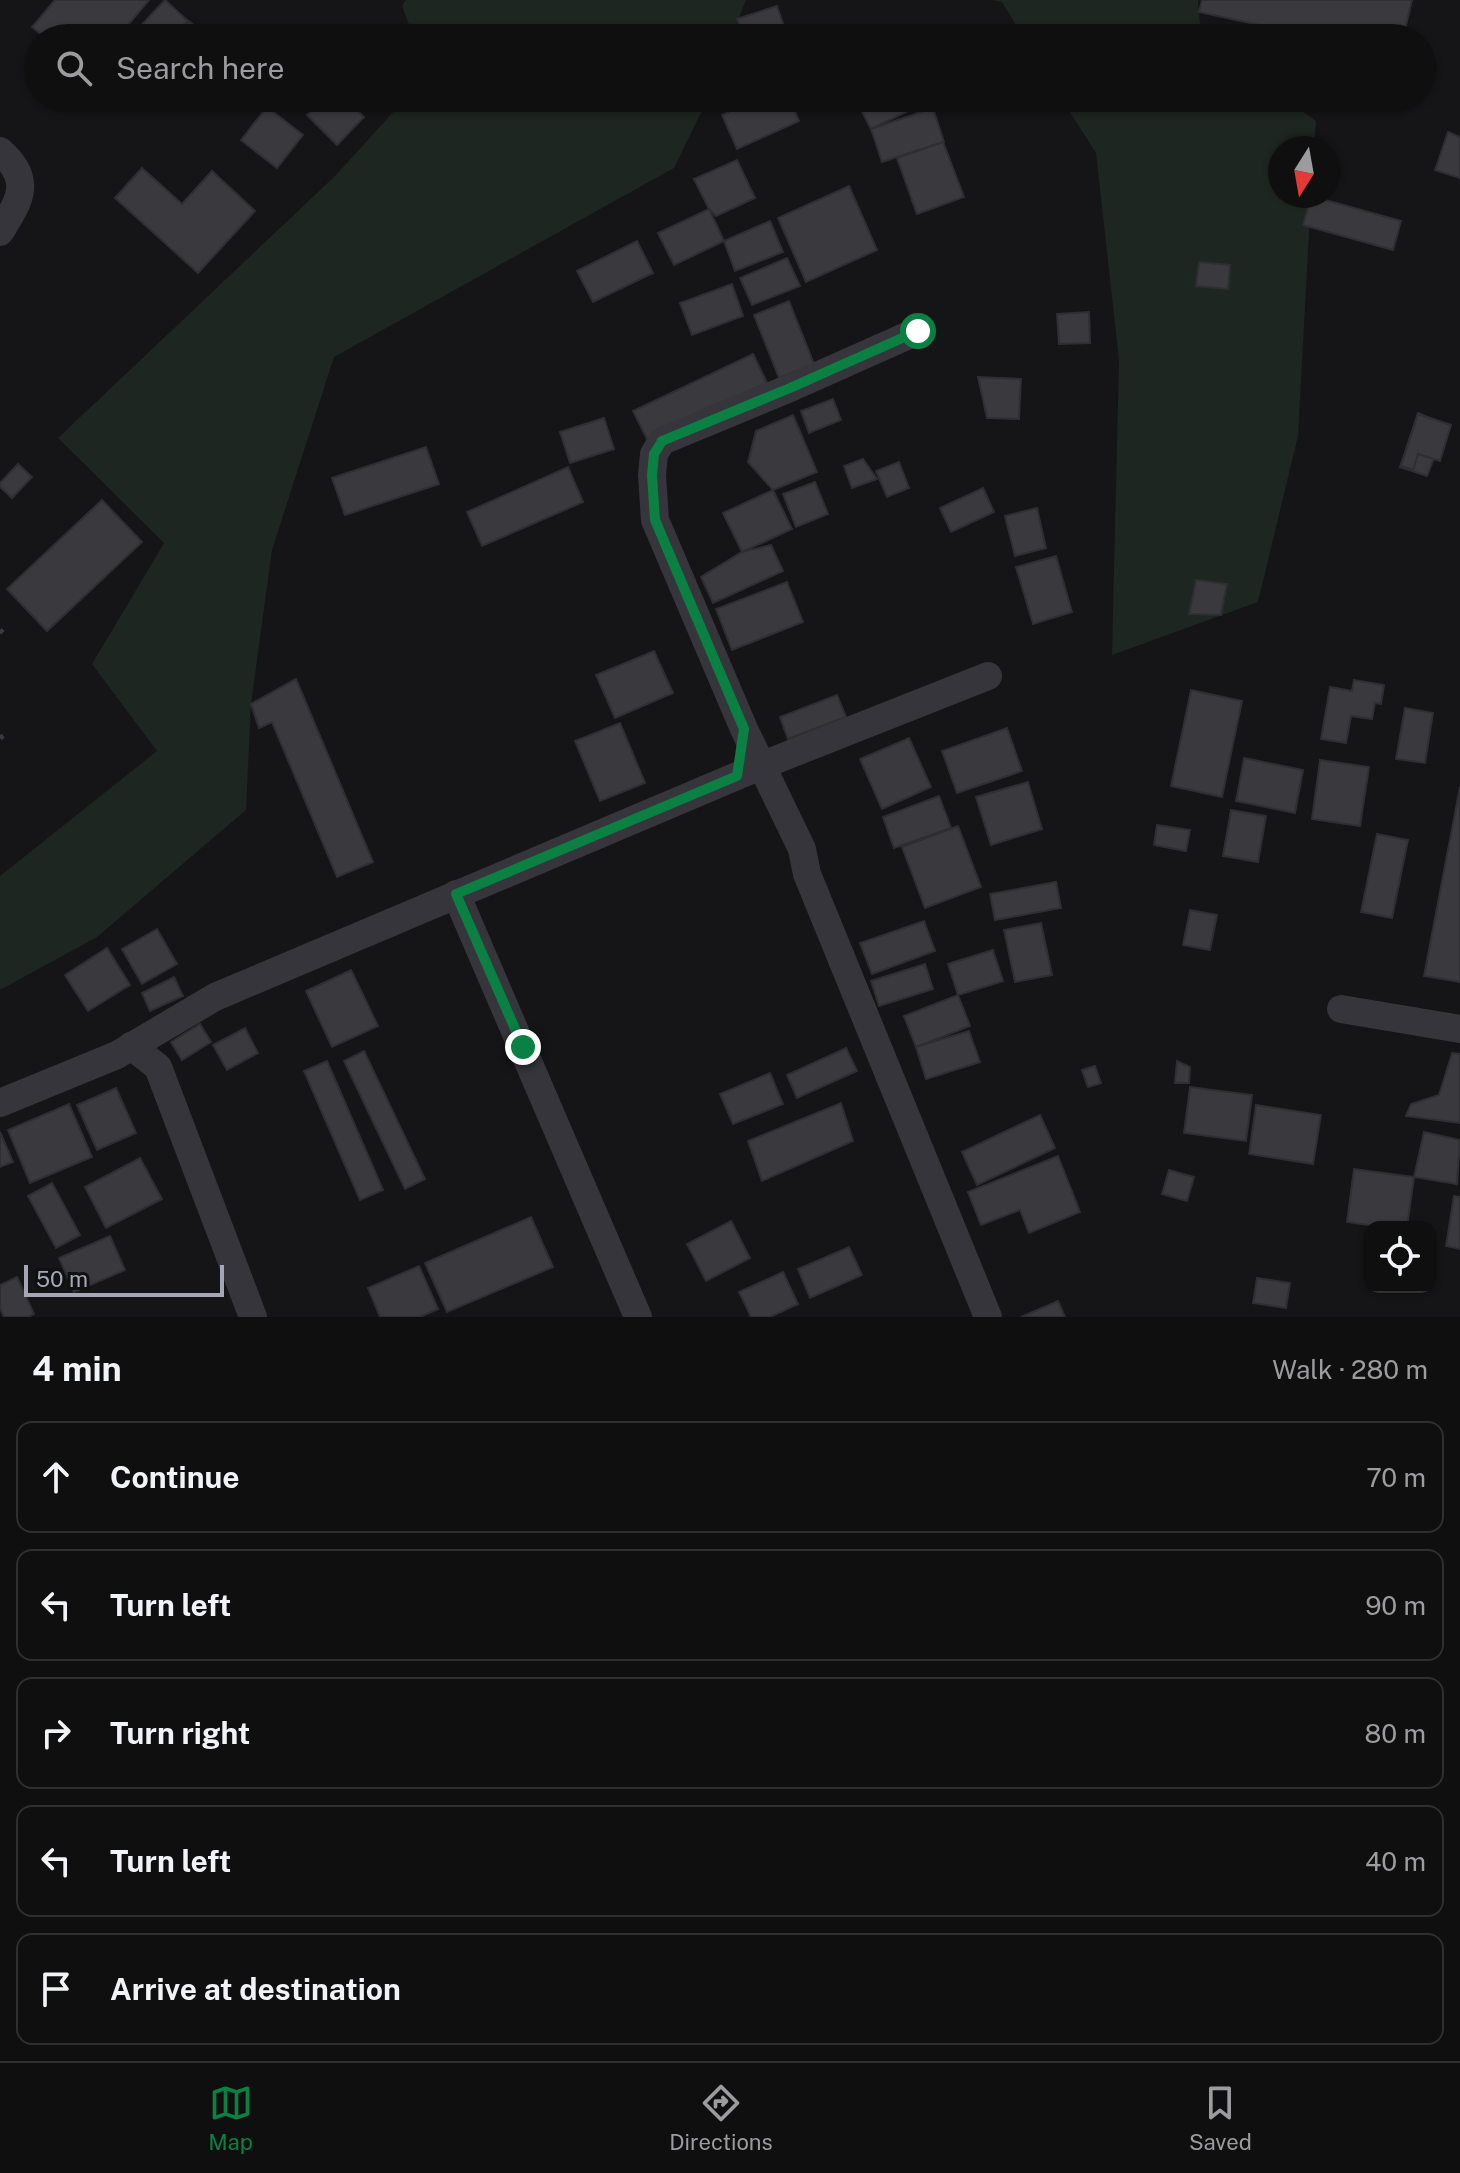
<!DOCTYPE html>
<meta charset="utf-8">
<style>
body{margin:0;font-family:"Public Sans",sans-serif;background:#191819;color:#f1f3f6}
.controls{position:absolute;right:24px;bottom:24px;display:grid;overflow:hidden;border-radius:16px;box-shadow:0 2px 6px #0004}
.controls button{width:72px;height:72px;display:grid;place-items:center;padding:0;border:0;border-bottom:2px solid #302f30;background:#100f10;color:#f1f3f6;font:40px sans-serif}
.compass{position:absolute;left:1268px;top:136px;width:72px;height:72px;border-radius:50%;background:#100f10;box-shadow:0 2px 6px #0004;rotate:191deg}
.scale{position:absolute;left:24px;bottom:20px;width:200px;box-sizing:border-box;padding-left:8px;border:4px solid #a5a7b7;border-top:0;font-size:22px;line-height:28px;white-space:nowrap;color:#a5a7b7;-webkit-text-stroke:6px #100f11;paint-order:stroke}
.stop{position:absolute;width:24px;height:24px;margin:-18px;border:6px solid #0b8043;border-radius:50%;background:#fff}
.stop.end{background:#0b8043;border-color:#fff;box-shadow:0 2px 8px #0008}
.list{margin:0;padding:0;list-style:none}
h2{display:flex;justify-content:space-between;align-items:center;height:104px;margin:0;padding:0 32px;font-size:34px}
h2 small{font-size:26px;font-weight:400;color:#9c9c9f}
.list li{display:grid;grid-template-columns:52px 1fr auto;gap:24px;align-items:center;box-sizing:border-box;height:112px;margin:0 16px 16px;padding:0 16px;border:2px solid #302f30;border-radius:16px}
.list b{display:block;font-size:30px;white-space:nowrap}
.list em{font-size:26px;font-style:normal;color:#9c9c9f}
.icon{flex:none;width:44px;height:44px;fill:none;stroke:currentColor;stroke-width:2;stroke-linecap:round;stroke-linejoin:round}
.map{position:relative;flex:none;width:1460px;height:1317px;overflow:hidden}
.search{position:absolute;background:#100f10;box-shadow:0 2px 6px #0004;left:24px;right:24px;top:24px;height:88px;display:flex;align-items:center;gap:20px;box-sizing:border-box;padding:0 28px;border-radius:44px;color:#9c9c9f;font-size:30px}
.sheet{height:744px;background:#100f10}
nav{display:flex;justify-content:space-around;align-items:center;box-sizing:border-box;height:112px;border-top:2px solid #302f30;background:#100f10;font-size:22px;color:#9c9c9f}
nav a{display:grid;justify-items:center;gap:4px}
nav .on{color:#0b8043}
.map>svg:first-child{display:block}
.green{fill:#1e2621}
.building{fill:#3a393e;stroke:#2f2e32;stroke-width:2}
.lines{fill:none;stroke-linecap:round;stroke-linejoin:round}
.path{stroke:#3b3b42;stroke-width:5;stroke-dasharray:4 6;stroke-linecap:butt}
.street{stroke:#35353b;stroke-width:28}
.route{stroke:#0b8043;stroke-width:10}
</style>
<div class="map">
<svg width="1460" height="1317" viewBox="0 0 1460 1317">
<rect width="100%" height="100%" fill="#151416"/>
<g class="green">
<path d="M406,0H746L731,38H414L402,6Z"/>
<path d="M992,0H1198L1201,36L1203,38H1024L1002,2Z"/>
<path d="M406,98H708L674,168L334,357L272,550L251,704L246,810L97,937L0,990V876L157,751L92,664L164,543L58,438L335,176Z"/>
<path d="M1061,98H1284L1316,121L1314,148H1280V196H1311L1298,436L1258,602L1112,655L1119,360L1096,153Z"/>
</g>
<g class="building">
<path d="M55,0H149L117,38H46L32,27Z"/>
<path d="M165,0L188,21L172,38H137L133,34Z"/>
<path d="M1202,0H1412L1403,38H1319L1199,12Z"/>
<path d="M777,6L788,38H744L737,19Z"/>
<path d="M189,21L207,38H172Z"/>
<path d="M282,98H309L297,111Z"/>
<path d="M324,98H345L364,117L337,145L307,115Z"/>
<path d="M759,98H789L799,121L737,149L722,115Z"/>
<path d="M875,98H935L871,129L859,106Z"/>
<path d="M267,107L303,135L277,168L241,140Z"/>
<path d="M933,108L944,142L882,162L871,129Z"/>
<path d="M1448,132L1460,137V178L1435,170Z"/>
<path d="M943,142L964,197L917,214L897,158Z"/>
<path d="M737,160L755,198L716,216L709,209L694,179Z"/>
<path d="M142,168L182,204L212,171L255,211L198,273L115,198Z"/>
<path d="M849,186L877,250L806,282L778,218Z"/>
<path d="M1311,196L1401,221L1393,250L1303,225Z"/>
<path d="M709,209L724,241L674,265L658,233Z"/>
<path d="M770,221L783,252L735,271L724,241Z"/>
<path d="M637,241L653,273L593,302L577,271Z"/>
<path d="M787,258L800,286L752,305L740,278Z"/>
<path d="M1199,262L1230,265L1228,289L1196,286Z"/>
<path d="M732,284L743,316L692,335L680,303Z"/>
<path d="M789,301L814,364L779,378L754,315Z"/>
<path d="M1089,312L1090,343L1059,344L1057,314Z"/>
<path d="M753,354L767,383L647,439L633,411Z"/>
<path d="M978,377L1021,379L1019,419L987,418Z"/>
<path d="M833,399L841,420L809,433L801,411Z"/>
<path d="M1418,413L1447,425L1427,476L1400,467Z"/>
<path d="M1418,414L1451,425L1440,461L1418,454L1413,470L1401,466Z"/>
<path d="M793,415L817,472L773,490L748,462L756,431Z"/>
<path d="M604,418L614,449L570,463L560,432Z"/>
<path d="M426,447L439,484L345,515L332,478Z"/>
<path d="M863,459L877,479L852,488L844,466Z"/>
<path d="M899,462L909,488L887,497L876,471Z"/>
<path d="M18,464L32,477L12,498L0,487V483Z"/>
<path d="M568,467L583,502L482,546L467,512Z"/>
<path d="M815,482L828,514L796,527L783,494Z"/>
<path d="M983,488L994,512L951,532L940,508Z"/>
<path d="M773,490L792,529L742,552L723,513Z"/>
<path d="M102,500L142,542L47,631L7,589Z"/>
<path d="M1037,508L1046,548L1015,556L1005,516Z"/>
<path d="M771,545L783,571L713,603L701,577L742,552Z"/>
<path d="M1056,556L1072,612L1033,624L1016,567Z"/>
<path d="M1196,580L1227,584L1221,615L1189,614Z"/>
<path d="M787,582L803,622L732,650L716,609Z"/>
<path d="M654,651L673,693L615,718L596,675Z"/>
<path d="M296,679L373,862L337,877L272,722L259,728L251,704Z"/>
<path d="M1354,680L1384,685L1381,704L1375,703L1372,719L1351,716L1346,743L1321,739L1330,687L1352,691Z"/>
<path d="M1191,690L1242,701L1222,797L1171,786Z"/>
<path d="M837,695L846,717L788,739L780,717Z"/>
<path d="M1405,708L1433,713L1425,763L1396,759Z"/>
<path d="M620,723L645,783L600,801L575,741Z"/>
<path d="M1007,728L1022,771L957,793L942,751Z"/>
<path d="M909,738L931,787L882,809L860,759Z"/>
<path d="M1244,758L1303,770L1295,813L1236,801Z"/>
<path d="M1320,760L1369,767L1360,826L1312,819Z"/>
<path d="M1028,782L1042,829L991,845L976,797Z"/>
<path d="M1460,787V982L1424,976Z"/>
<path d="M939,796L951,828L894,848L883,817Z"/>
<path d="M1231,810L1266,816L1258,862L1223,856Z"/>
<path d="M1157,825L1190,830L1186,851L1154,845Z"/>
<path d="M958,826L981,887L925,908L902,847Z"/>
<path d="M1377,834L1408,840L1392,918L1361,912Z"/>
<path d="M1056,882L1061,908L995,920L990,894Z"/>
<path d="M1190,910L1217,915L1210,950L1183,945Z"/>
<path d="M924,921L935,951L872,974L860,943Z"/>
<path d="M1041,923L1052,975L1015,982L1004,930Z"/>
<path d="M157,929L177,964L142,984L122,949Z"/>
<path d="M107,948L130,985L88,1011L65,975Z"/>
<path d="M993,950L1003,981L958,995L948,964Z"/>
<path d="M925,964L933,989L879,1006L871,981Z"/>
<path d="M351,970L378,1026L332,1047L306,991Z"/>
<path d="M174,977L183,996L150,1011L142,993Z"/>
<path d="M958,995L970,1026L916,1047L904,1016Z"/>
<path d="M200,1024L211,1042L182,1060L171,1042Z"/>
<path d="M245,1028L258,1053L227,1070L213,1045Z"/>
<path d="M969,1031L980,1062L926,1079L916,1047Z"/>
<path d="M846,1048L857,1071L797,1098L787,1075Z"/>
<path d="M364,1051L425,1179L405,1189L344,1061Z"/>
<path d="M1452,1053L1460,1054V1123L1406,1116L1411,1104L1439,1095Z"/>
<path d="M327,1061L383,1190L360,1200L304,1071Z"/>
<path d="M1177,1061L1190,1067L1189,1083H1175Z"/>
<path d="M1095,1066L1101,1083L1088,1087L1082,1070Z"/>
<path d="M770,1073L783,1104L733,1124L720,1094Z"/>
<path d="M1190,1087L1252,1095L1246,1141L1184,1133Z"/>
<path d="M116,1088L136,1133L97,1150L77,1105Z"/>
<path d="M841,1103L853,1141L762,1181L748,1141Z"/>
<path d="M69,1104L92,1157L30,1183L8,1130Z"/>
<path d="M1256,1105L1321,1115L1313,1164L1249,1154Z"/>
<path d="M1040,1115L1055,1148L977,1185L962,1152Z"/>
<path d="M0,1132L13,1162L0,1167Z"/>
<path d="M1424,1132L1460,1140L1457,1184L1414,1177Z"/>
<path d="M1058,1156L1080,1212L1029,1233L1020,1210L981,1225L968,1192Z"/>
<path d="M140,1158L162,1199L106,1228L85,1187Z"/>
<path d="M1354,1169L1414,1177L1407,1227H1382L1347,1222Z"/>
<path d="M1169,1170L1194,1177L1187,1201L1162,1194Z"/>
<path d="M52,1183L80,1235L56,1248L28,1196Z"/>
<path d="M1454,1196L1460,1197V1249L1446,1246Z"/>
<path d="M531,1217L553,1267L447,1312L425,1263Z"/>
<path d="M731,1221L750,1258L706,1281L687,1244Z"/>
<path d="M110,1236L125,1270L74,1292L59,1258Z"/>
<path d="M849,1247L862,1275L810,1298L798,1269Z"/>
<path d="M419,1266L438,1309L420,1317H380L368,1288Z"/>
<path d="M783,1272L798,1304L770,1317H751L739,1292Z"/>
<path d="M17,1277L34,1314L28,1317H4L0,1308V1285Z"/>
<path d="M1257,1278L1290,1283L1286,1308L1253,1303Z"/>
<path d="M1058,1301L1065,1317H1021Z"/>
</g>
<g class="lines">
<g class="path">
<path d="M0,630L7,637"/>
<path d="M0,738L6,734"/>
</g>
<g class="street">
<path d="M0,151C34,181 19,201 0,232"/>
<path d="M918,331L790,388L662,441L654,454L652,475L655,520L744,729L802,849L807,874L988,1317"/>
<path d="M456,894L638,1317"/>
<path d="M1341,1009L1460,1029"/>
<path d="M131,1046L158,1067L253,1317"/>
<path d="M0,1103L117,1055L215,997L763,765L988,676"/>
</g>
</g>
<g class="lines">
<path class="route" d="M523,1047L456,894L737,776L744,729L655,520L652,475L654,454L662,441L790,388L918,331"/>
</g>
</svg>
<div class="controls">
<button><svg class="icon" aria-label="locate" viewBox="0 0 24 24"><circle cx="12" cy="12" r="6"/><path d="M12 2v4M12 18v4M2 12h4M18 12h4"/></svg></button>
</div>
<svg class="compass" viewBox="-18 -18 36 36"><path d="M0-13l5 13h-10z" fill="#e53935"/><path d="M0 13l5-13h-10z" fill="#9c9c9f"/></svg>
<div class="scale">50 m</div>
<div class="stop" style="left:918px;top:331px"></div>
<div class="stop end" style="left:523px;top:1047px"></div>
<div class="search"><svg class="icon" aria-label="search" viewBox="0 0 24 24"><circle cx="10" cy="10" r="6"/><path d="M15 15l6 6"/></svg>Search here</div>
</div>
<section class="sheet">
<h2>4 min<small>Walk · 280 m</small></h2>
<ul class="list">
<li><svg class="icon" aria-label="ahead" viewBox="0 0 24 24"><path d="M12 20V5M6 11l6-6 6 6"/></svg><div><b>Continue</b></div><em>70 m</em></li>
<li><svg class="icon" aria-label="left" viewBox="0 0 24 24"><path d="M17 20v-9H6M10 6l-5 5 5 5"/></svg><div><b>Turn left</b></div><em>90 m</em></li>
<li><svg class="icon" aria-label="right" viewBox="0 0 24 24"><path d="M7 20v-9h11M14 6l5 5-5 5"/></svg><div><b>Turn right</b></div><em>80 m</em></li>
<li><svg class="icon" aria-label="left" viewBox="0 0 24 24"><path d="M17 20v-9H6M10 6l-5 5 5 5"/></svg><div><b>Turn left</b></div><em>40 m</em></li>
<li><svg class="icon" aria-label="arrive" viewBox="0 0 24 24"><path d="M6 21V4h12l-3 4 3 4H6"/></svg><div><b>Arrive at destination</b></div></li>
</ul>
</section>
<nav>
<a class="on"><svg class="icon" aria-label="map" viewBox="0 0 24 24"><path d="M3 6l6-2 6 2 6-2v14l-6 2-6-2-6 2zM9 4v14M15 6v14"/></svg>Map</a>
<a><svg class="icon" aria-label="directions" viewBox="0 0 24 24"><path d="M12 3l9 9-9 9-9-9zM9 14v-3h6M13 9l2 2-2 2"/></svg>Directions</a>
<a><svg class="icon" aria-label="saved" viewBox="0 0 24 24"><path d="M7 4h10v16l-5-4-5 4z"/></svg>Saved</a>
</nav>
